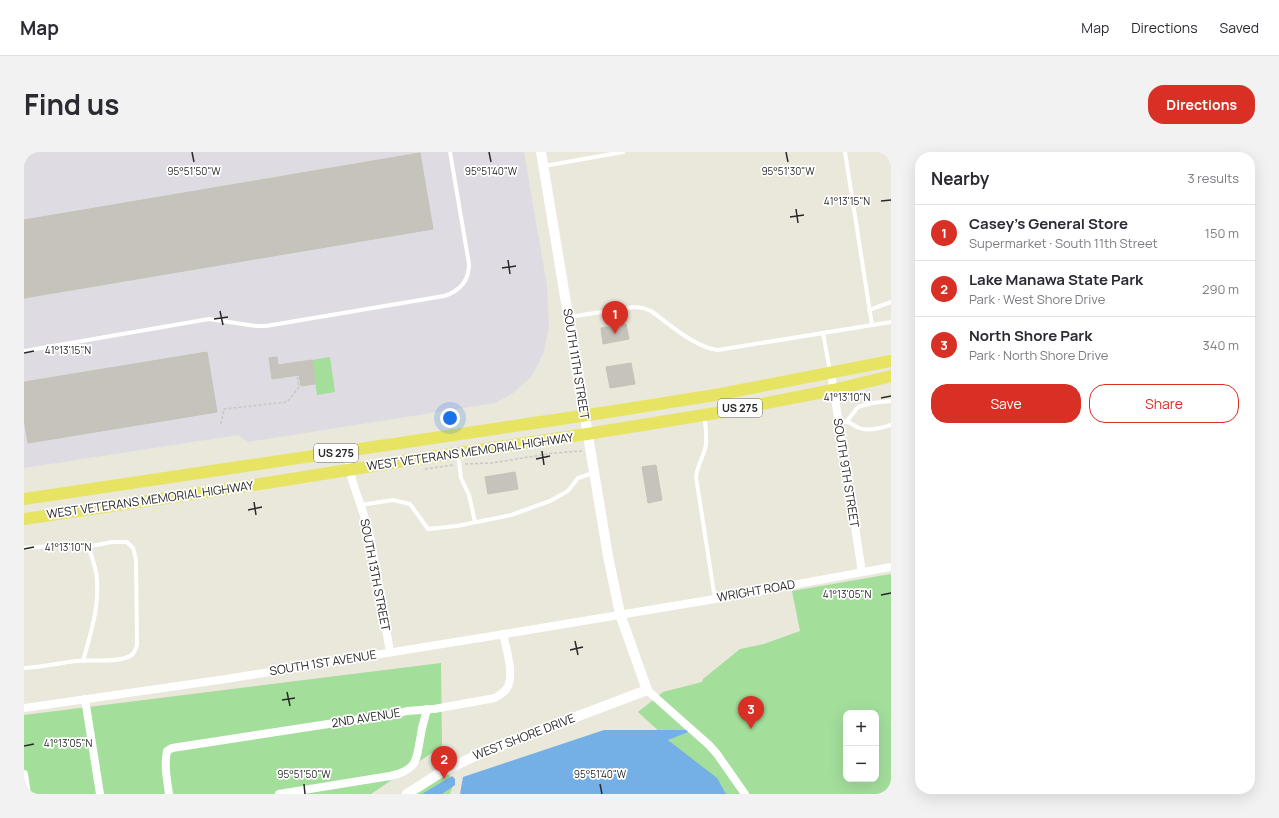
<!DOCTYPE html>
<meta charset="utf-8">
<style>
body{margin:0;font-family:Manrope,sans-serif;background:#f2f2f3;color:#2b2b33}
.controls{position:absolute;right:12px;bottom:12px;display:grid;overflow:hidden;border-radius:8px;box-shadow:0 4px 16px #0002}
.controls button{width:36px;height:36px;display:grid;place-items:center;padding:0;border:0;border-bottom:1px solid #e1e1e2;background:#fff;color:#2b2b33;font:20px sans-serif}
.you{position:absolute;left:426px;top:266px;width:14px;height:14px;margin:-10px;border:3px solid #fff;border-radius:50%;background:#1a73e8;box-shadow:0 0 0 6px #1a73e833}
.badge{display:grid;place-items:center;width:26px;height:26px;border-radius:50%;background:#d93025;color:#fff;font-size:13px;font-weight:700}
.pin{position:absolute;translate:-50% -33px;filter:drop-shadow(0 1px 2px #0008)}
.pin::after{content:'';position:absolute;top:21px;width:14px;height:12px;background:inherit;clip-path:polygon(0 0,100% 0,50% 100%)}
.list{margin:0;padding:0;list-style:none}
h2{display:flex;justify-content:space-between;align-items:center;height:52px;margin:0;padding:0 16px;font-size:17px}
h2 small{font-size:13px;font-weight:400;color:#7c7c81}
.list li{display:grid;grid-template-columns:26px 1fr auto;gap:12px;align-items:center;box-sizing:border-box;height:56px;padding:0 16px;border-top:1px solid #e1e1e2}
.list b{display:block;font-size:15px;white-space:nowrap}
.list p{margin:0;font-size:13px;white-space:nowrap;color:#7c7c81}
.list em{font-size:13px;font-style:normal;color:#7c7c81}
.actions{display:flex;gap:8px;padding:12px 16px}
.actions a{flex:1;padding:9px 0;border:1px solid #d93025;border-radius:16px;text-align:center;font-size:14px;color:#d93025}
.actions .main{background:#d93025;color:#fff}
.map{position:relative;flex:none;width:867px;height:642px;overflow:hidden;border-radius:16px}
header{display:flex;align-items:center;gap:24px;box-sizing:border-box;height:56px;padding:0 20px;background:#fff;border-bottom:1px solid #e1e1e2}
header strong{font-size:19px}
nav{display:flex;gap:22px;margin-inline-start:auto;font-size:14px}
.intro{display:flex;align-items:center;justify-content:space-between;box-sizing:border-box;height:96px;padding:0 24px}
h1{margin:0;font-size:28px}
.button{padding:10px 18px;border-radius:16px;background:#d93025;color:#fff;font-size:14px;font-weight:700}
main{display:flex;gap:24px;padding:0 24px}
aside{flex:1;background:#fff;border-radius:16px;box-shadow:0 4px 16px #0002}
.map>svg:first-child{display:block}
.industrial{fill:#dfdbe3}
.green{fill:#a3de9b;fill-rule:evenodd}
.water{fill:#74afe6}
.building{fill:#c5c3bb;stroke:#c5c3b5}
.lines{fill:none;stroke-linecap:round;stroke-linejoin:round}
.path{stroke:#c7c7c7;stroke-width:1.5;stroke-dasharray:3 2;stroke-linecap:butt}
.service{stroke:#fff;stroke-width:4}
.minor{stroke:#fff;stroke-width:8}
.tertiary{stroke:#fff;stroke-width:10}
.primary{stroke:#e7e463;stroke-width:12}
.ticks{fill:none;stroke:#292929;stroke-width:1.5}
.labels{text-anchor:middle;stroke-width:3.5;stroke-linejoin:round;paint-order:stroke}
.shield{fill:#fff;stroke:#696969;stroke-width:1}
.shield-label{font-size:11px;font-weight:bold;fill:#292929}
.street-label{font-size:12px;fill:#292929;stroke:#fff}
.ticks-label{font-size:10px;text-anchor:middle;fill:#292929;stroke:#fff;stroke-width:3.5;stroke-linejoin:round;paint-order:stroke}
</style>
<header>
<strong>Map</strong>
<nav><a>Map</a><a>Directions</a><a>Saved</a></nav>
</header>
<div class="intro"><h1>Find us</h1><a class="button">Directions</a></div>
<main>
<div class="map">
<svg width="867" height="642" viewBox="0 0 867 642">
<rect width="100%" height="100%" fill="#eae7db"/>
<path class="industrial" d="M0,0H500L523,134L525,176L519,202L508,224L489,241L471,251L224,290L214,283L0,316Z"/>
<g class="green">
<path d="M306,205L311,240L293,243L288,208Z"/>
<path d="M867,422V642H696L651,594L614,560L639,540L678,530L679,527L716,497L740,492L776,479L768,439ZM822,561H852V627H822Z"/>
<path d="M417,511L418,594L347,642H0V563Z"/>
<path d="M425,622L429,633L426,642H380Z"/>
</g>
<g class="water">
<path d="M580,578H669L644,588L693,626L702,642H436L439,625Z"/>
<path d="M428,624L431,627V633L418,642H398Z"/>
</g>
<g class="building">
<path d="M396,1L409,77L0,146V68Z"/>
<path d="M602,172L605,187L579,192L577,176Z"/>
<path d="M183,200L193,260L4,291L0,267V230Z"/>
<path d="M253,205L254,213L288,208L291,232L277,234L275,223L248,227L245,206Z"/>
<path d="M607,211L611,232L586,236L582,215Z"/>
<path d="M632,313L638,348L624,351L618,315Z"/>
<path d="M491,320L494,337L464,342L461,325Z"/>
</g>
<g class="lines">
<g class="path">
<path d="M197,272L200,257L263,250L275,235L273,223"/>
<path d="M441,312L468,311L530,301L558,299"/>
<path d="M401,317L429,313"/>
</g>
<g class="service">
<path d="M821,0L848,173"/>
<path d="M866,0L867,6"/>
<path d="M520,14L599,0"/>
<path d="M845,158L867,150"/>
<path d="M545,165L610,155L619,156L627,159C647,173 670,195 694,198L867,170"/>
<path d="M799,181L806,219"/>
<path d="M0,199L185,167L232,174H242L420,144C436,139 445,129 445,112L426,0"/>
<path d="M681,265C681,276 684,287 681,297C678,307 673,315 672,325L691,447"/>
<path d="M823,269L834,255L848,251L867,249"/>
<path d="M815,270C824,268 827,272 835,276C845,280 858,276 867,273"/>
<path d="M434,302L437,326L445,343L451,370"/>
<path d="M337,353L369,348L386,352L404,377L433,374L487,363L526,349L544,339L554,326L569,321"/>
<path d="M0,396L54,392L67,394L88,390H103L109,396L112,407L113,493C111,500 109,504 101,506C85,511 68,507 52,509C35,511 18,515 0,516"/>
<path d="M59,509C67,480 77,451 72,420C70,411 67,402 64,393"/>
</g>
<g class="minor">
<path d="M807,221L838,420"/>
<path d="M323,299L328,328L345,378L366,500"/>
<path d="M623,538L685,593L693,602L721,642"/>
<path d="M61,547L76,642"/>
<path d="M0,556L202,527L493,480L691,447L867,415"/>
<path d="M0,622L3,642"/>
<path d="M145,642C143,627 140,614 143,599L148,596L376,561L383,559L410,557L471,546C475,543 480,541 483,536C491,524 482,496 479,482"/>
<path d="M255,642L366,624C395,618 392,607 397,582C398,574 401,566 403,557"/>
</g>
<path class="tertiary" d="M383,642L416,621L459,600L623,538L596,462L584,404L517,0"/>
<g class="primary">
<path d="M0,347L584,260L691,243L867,209"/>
<path d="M0,367L236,332L393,307L563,282L692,261L809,238L867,224"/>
</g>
</g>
<path class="ticks" d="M168,0L170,10M465,0L467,10M762,0L764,10M857,49L867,48M772,57L774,71M766,65L780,63M484,108L486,122M478,116L492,114M196,159L199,173M190,167L204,165M0,201L10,199M857,246L867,244M518,299L520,313M512,307L526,304M230,350L232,363M224,358L238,355M0,397L10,395M857,443L867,441M551,489L554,503M546,498L559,495M263,540L266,554M258,548L271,546M0,594L10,592M280,632L281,642M576,632L578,642"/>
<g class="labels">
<g class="shield">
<rect x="694" y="247" width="44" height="18" rx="3"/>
<rect x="290" y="292" width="44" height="18" rx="3"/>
</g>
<g class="shield-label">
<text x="716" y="260">US 275</text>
<text x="312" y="305">US 275</text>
</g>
<g class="street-label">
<text transform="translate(552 212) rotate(81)" y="4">SOUTH 11TH STREET</text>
<text transform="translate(446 300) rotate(-8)" y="4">WEST VETERANS MEMORIAL HIGHWAY</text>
<text transform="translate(822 321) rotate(81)" y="4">SOUTH 9TH STREET</text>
<text transform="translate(126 348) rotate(-8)" y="4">WEST VETERANS MEMORIAL HIGHWAY</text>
<text transform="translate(351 423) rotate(79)" y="4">SOUTH 13TH STREET</text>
<text transform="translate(732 439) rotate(-10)" y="4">WRIGHT ROAD</text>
<text transform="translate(299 511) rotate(-9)" y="4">SOUTH 1ST AVENUE</text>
<text transform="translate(342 566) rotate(-9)" y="4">2ND AVENUE</text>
<text transform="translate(500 585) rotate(-21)" y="4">WEST SHORE DRIVE</text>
</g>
</g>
<g class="ticks-label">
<text x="170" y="23">95°51'50"W</text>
<text x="467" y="23">95°51'40"W</text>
<text x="764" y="23">95°51'30"W</text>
<text x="823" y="53">41°13'15"N</text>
<text x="44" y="202">41°13'15"N</text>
<text x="823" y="249">41°13'10"N</text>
<text x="44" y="399">41°13'10"N</text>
<text x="823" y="446">41°13'05"N</text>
<text x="44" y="595">41°13'05"N</text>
<text x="280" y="626">95°51'50"W</text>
<text x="576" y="626">95°51'40"W</text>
</g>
</svg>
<div class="controls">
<button>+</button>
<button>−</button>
</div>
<div class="you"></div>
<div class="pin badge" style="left:591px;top:182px">1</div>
<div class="pin badge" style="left:420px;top:627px">2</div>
<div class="pin badge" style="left:727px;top:577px">3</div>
</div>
<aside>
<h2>Nearby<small>3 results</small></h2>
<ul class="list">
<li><span class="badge">1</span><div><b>Casey's General Store</b><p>Supermarket · South 11th Street</p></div><em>150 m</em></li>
<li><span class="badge">2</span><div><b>Lake Manawa State Park</b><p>Park · West Shore Drive</p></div><em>290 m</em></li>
<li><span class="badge">3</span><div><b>North Shore Park</b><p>Park · North Shore Drive</p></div><em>340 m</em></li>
</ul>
<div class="actions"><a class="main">Save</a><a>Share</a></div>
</aside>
</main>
